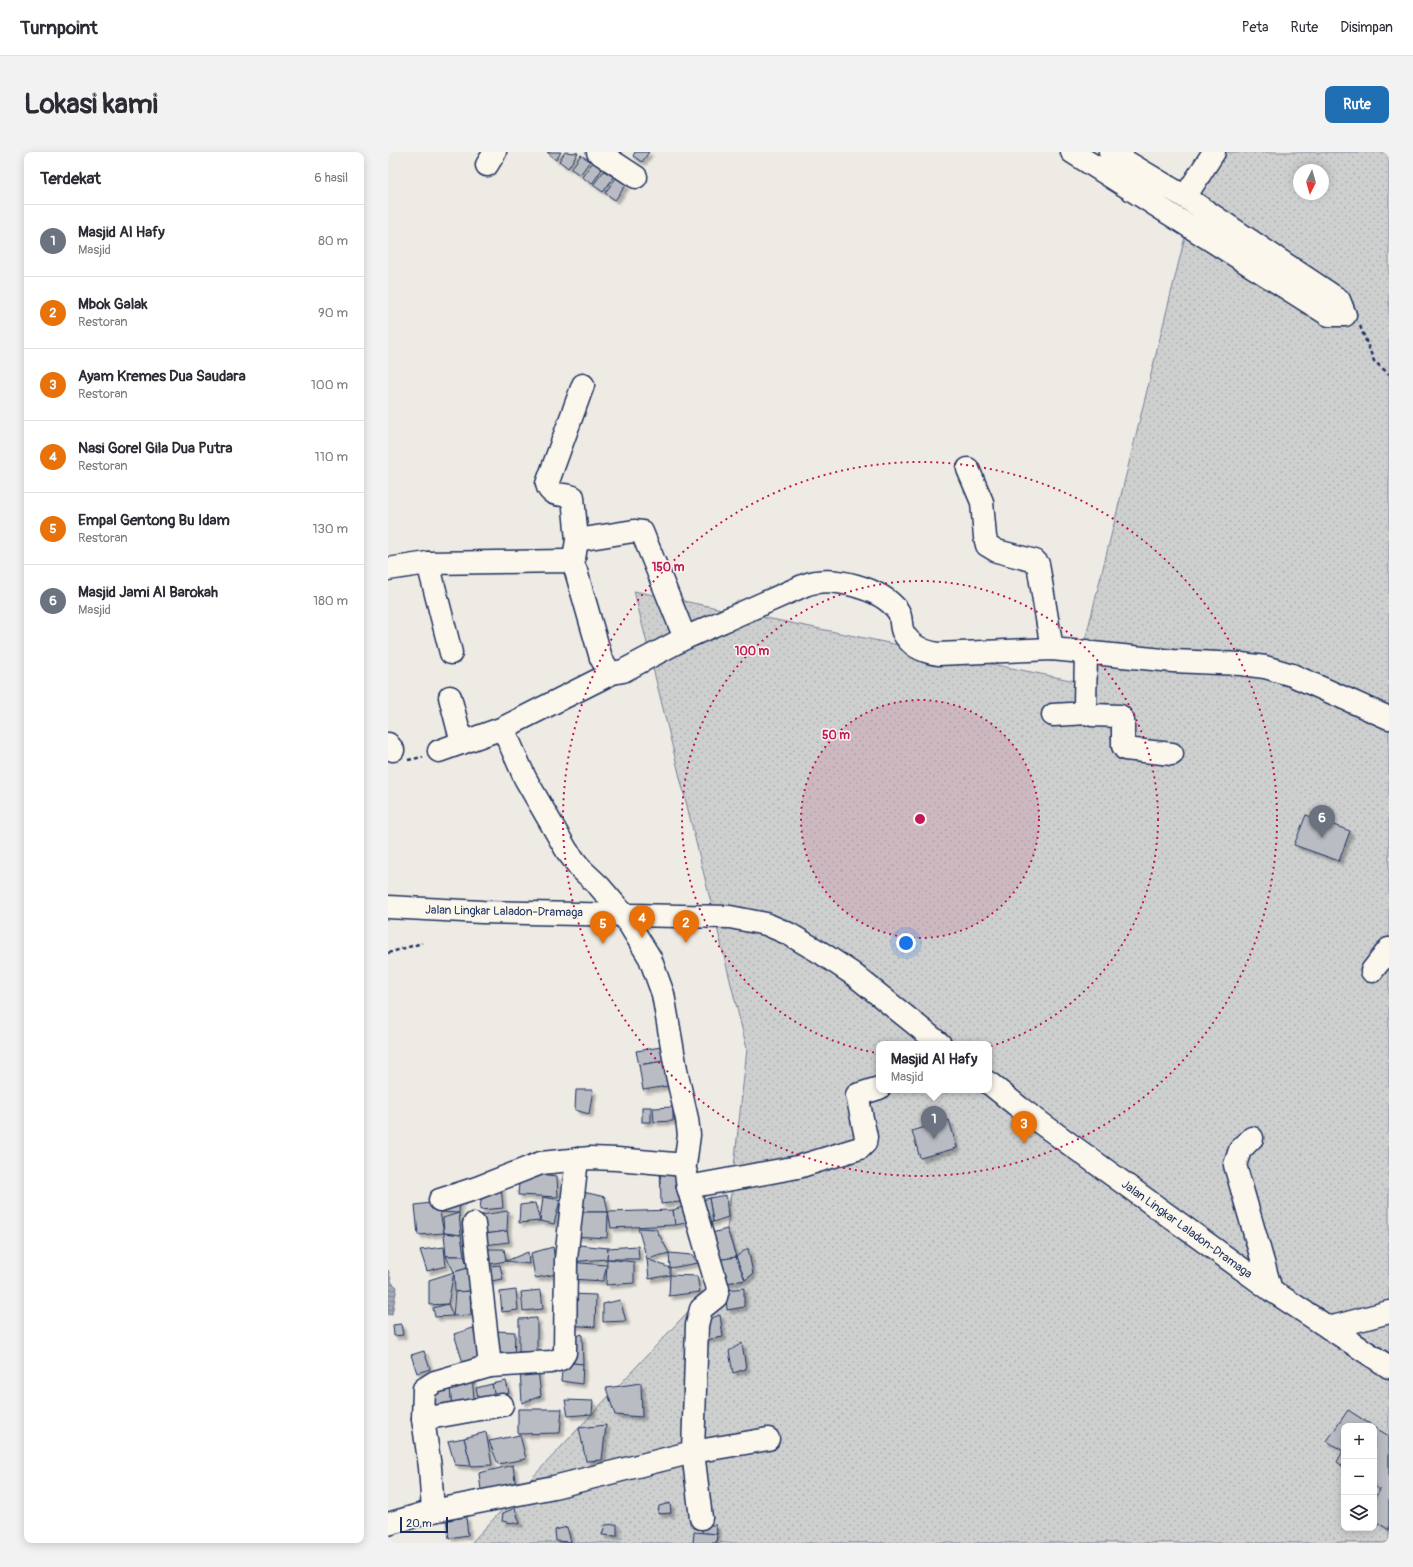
<!DOCTYPE html>
<html lang="id">
<meta charset="utf-8">
<style>
body{margin:0;font-family:Pangolin,sans-serif;background:#f2f2f3;color:#2b2b33}
.controls{position:absolute;right:12px;bottom:12px;display:grid;overflow:hidden;border-radius:8px;box-shadow:0 2px 10px #0003}
.controls button{width:36px;height:36px;display:grid;place-items:center;padding:0;border:0;border-bottom:1px solid #e1e1e2;background:#fff;color:#2b2b33;font:20px sans-serif}
.compass{position:absolute;left:905px;top:12px;width:36px;height:36px;border-radius:50%;background:#fff;box-shadow:0 2px 10px #0003;rotate:185deg}
.scale{position:absolute;left:12px;bottom:10px;width:48px;box-sizing:border-box;padding-left:4px;border:2px solid #1b2f5e;border-top:0;font-size:11px;line-height:14px;white-space:nowrap;color:#1b2f5e;-webkit-text-stroke:3px #fbf7ec;paint-order:stroke}
.you{position:absolute;left:518px;top:791px;width:14px;height:14px;margin:-10px;border:3px solid #fff;border-radius:50%;background:#1a73e8;box-shadow:0 0 0 6px #1a73e833}
.badge{display:grid;place-items:center;width:26px;height:26px;border-radius:50%;background:#1f6fb2;color:#fff;font-size:13px;font-weight:700}
.pin{position:absolute;translate:-50% -33px;filter:drop-shadow(0 1px 2px #0008)}
.pin::after{content:'';position:absolute;top:21px;width:14px;height:12px;background:inherit;clip-path:polygon(0 0,100% 0,50% 100%)}
.popup{position:absolute;left:488px;top:889px;width:116px;height:52px;box-sizing:border-box;display:grid;place-content:center;border-radius:8px;background:#fff;filter:drop-shadow(0 1px 3px #0005);font-size:13px;white-space:nowrap;color:#7c7c81}
.popup b{font-size:15px;color:#2b2b33}
.popup::after{content:'';position:absolute;left:50%;top:100%;margin-left:-8px;border:8px solid transparent;border-top-color:#fff}
.list{margin:0;padding:0;list-style:none}
h2{display:flex;justify-content:space-between;align-items:center;height:52px;margin:0;padding:0 16px;font-size:17px}
h2 small{font-size:13px;font-weight:400;color:#7c7c81}
.list li{display:grid;grid-template-columns:26px 1fr auto;gap:12px;align-items:center;box-sizing:border-box;height:72px;padding:0 16px;border-top:1px solid #e1e1e2}
.list b{display:block;font-size:15px;white-space:nowrap}
.list p{margin:0;font-size:13px;white-space:nowrap;color:#7c7c81}
.list em{font-size:13px;font-style:normal;color:#7c7c81}
.icon{flex:none;width:22px;height:22px;fill:none;stroke:currentColor;stroke-width:2;stroke-linecap:round;stroke-linejoin:round}
.map{position:relative;flex:none;width:1001px;height:1391px;overflow:hidden;border-radius:8px}
header{display:flex;align-items:center;gap:24px;box-sizing:border-box;height:56px;padding:0 20px;background:#fff;border-bottom:1px solid #e1e1e2}
header strong{font-size:19px}
nav{display:flex;gap:22px;margin-inline-start:auto;font-size:14px}
.intro{display:flex;align-items:center;justify-content:space-between;box-sizing:border-box;height:96px;padding:0 24px}
h1{margin:0;font-size:28px}
.button{padding:10px 18px;border-radius:8px;background:#1f6fb2;color:#fff;font-size:14px;font-weight:700}
main{display:flex;gap:24px;padding:0 24px}
aside{flex:1;background:#fff;border-radius:8px;box-shadow:0 2px 10px #0003}
.map>svg:first-child{display:block}
.green{fill:url(#green-dots);stroke:#747f96;fill-rule:evenodd}
.water{fill:url(#water-rules);stroke:#6d7892}
.building{fill:#b9bcc3;stroke:#1b2f5e;filter:url(#shadow)}
.lines{fill:none;stroke-linecap:round;stroke-linejoin:round}
.minor-casing{stroke:#1b2f5e;stroke-width:25}
.major-casing{stroke:#1b2f5e;stroke-width:25}
.path{stroke:#1b2f5e;stroke-width:2.5;stroke-dasharray:4 3;stroke-linecap:butt}
.minor{stroke:#fbf7ec;stroke-width:22}
.major{stroke:#fbf7ec;stroke-width:22}
.ring{fill:none;stroke:#c2185b;stroke-width:2;stroke-dasharray:2 4}
.labels{text-anchor:middle;stroke-width:3;stroke-linejoin:round;paint-order:stroke}
.street-label{font-size:12px;fill:#1b2f5e;stroke:#fbf7ec}
.centre{fill:#c2185b;stroke:#fbf7ec;stroke-width:2}
.ring-label{font-size:12px;text-anchor:middle;font-weight:bold;fill:#c2185b;stroke:#fbf7ec;stroke-width:3;stroke-linejoin:round;paint-order:stroke}
</style>
<header>
<strong>Turnpoint</strong>
<nav><a>Peta</a><a>Rute</a><a>Disimpan</a></nav>
</header>
<div class="intro"><h1>Lokasi kami</h1><a class="button">Rute</a></div>
<main>
<aside>
<h2>Terdekat<small>6 hasil</small></h2>
<ul class="list">
<li><span class="badge" style="background:#6b7280">1</span><div><b>Masjid Al Hafy</b><p>Masjid</p></div><em>80 m</em></li>
<li><span class="badge" style="background:#e8710a">2</span><div><b>Mbok Galak</b><p>Restoran</p></div><em>90 m</em></li>
<li><span class="badge" style="background:#e8710a">3</span><div><b>Ayam Kremes Dua Saudara</b><p>Restoran</p></div><em>100 m</em></li>
<li><span class="badge" style="background:#e8710a">4</span><div><b>Nasi Gorel Gila Dua Putra</b><p>Restoran</p></div><em>110 m</em></li>
<li><span class="badge" style="background:#e8710a">5</span><div><b>Empal Gentong Bu Idam</b><p>Restoran</p></div><em>130 m</em></li>
<li><span class="badge" style="background:#6b7280">6</span><div><b>Masjid Jami Al Barokah</b><p>Masjid</p></div><em>180 m</em></li>
</ul>
</aside>
<div class="map">
<svg width="1001" height="1391" viewBox="0 0 1001 1391">
<defs>
<pattern id="green-dots" width="8" height="8" patternUnits="userSpaceOnUse"><rect width="8" height="8" fill="#cecfcf"/><path d="M2 2h.1M6 6h.1" fill="none" stroke="#b0b2b4" stroke-width="1.8" stroke-linecap="round"/></pattern>
<pattern id="water-rules" width="6" height="5" patternUnits="userSpaceOnUse"><rect width="6" height="5" fill="#a3a8b4"/><path d="M0 2.5h6" fill="none" stroke="#848996"/></pattern>
<filter id="shadow"><feDropShadow dx="3.5" dy="3.5" stdDeviation="1" flood-color="#0004"/></filter>
</defs>
<rect width="100%" height="100%" fill="#eeebe4"/>
<filter id="ink" filterUnits="userSpaceOnUse"><feTurbulence type="fractalNoise" baseFrequency=".025" numOctaves="2"/><feDisplacementMap in="SourceGraphic" scale="8" xChannelSelector="R" yChannelSelector="G"/><feConvolveMatrix kernelMatrix="1 2 1 2 8 2 1 2 1" color-interpolation-filters="sRGB"/></filter>
<g filter="url(#ink)">
<path class="green" d="M818,0H1001V1391H83L325,1133L348,1105L339,1077L359,897L246,439L687,529ZM911,18H935V42H911ZM491,892H601V938H491ZM956,1274H986V1376H956Z"/>
<path class="water" d="M0,1118L4,1131L9,1135L4,1162L0,1163Z"/>
<g class="building">
<path d="M159,0H173L168,8Z"/>
<path d="M177,0L190,1L180,16L171,9Z"/>
<path d="M247,0H261L254,10L245,4Z"/>
<path d="M193,3L202,9L192,23L183,17Z"/>
<path d="M205,10L214,17L204,32L194,25Z"/>
<path d="M216,19L226,25L215,40L205,33Z"/>
<path d="M228,26L238,33L227,48L217,41Z"/>
<path d="M918,663L962,679L951,709L906,693Z"/>
<path d="M273,895L276,909L251,913L248,899Z"/>
<path d="M276,909L280,934L255,938L251,913Z"/>
<path d="M188,938H205L201,962L187,958Z"/>
<rect x="254" y="955" width="9" height="15"/>
<path d="M285,955V969L266,970L265,956Z"/>
<path d="M561,968L569,996L532,1006L524,979Z"/>
<path d="M272,1012L286,1016L292,1050L273,1052Z"/>
<path d="M132,1020L169,1024L170,1045L130,1043Z"/>
<path d="M113,1034L115,1056L92,1058L94,1039Z"/>
<path d="M187,1038L217,1045L220,1060H188Z"/>
<path d="M338,1043L340,1065L325,1070L321,1046Z"/>
<path d="M155,1045L172,1048L166,1072L152,1069Z"/>
<path d="M72,1046L71,1061L52,1060L55,1049Z"/>
<path d="M321,1046L325,1070L312,1073L307,1051Z"/>
<path d="M50,1050L56,1081L30,1083L27,1053Z"/>
<path d="M147,1051L152,1069L131,1071L132,1053Z"/>
<path d="M302,1052L298,1071L287,1073L285,1058Z"/>
<path d="M285,1058L287,1073L223,1076L220,1060Z"/>
<path d="M120,1059L119,1079L90,1083L93,1063Z"/>
<path d="M188,1060H220L219,1086L184,1084Z"/>
<path d="M71,1061L73,1083L56,1081L55,1066Z"/>
<path d="M250,1076L268,1077L281,1101L259,1107Z"/>
<path d="M339,1077L348,1105L323,1109L320,1082Z"/>
<path d="M119,1079L121,1090L89,1094L90,1083Z"/>
<path d="M56,1081L73,1083L76,1104H58Z"/>
<path d="M182,1092L220,1096L219,1107L180,1110Z"/>
<path d="M250,1094L251,1107H219L220,1096Z"/>
<path d="M56,1095L58,1114L39,1119L32,1098Z"/>
<path d="M165,1095L169,1122L147,1126L143,1101Z"/>
<path d="M360,1096L365,1122L357,1128L348,1105Z"/>
<path d="M89,1097H116L118,1109L91,1114Z"/>
<path d="M140,1100L141,1112L118,1109Z"/>
<path d="M281,1101L304,1103L310,1111L282,1116Z"/>
<path d="M58,1104H76L80,1116L66,1120Z"/>
<path d="M348,1105L357,1128L338,1131L323,1109Z"/>
<path d="M219,1107L246,1110V1131L218,1133Z"/>
<path d="M259,1107L282,1116V1123L261,1127Z"/>
<path d="M180,1110L219,1113L215,1129L183,1127Z"/>
<path d="M112,1113L115,1127L96,1130L94,1115Z"/>
<path d="M80,1116L82,1139L67,1140L66,1120Z"/>
<path d="M66,1120L60,1152L41,1153V1128Z"/>
<path d="M282,1123L309,1124L312,1140L281,1144Z"/>
<path d="M356,1136V1155L339,1158L338,1138Z"/>
<path d="M128,1138L130,1158L114,1160L112,1140Z"/>
<path d="M153,1138L155,1157L135,1159L133,1140Z"/>
<path d="M82,1139L83,1163L65,1164L67,1140Z"/>
<path d="M182,1142L208,1143L207,1175L180,1173Z"/>
<path d="M232,1148L238,1169L215,1170V1152Z"/>
<path d="M60,1152L65,1164L47,1165L45,1156Z"/>
<path d="M332,1163L335,1185L316,1188L315,1169Z"/>
<path d="M149,1166V1200H131V1167Z"/>
<path d="M13,1172L15,1183L6,1184L5,1173Z"/>
<path d="M88,1175L99,1210L77,1217L66,1182Z"/>
<path d="M108,1179L127,1180L126,1210L106,1209Z"/>
<path d="M194,1182L195,1212L175,1210L180,1187Z"/>
<path d="M354,1191L358,1217L345,1221L341,1199Z"/>
<path d="M36,1199L42,1217L29,1221L23,1203Z"/>
<path d="M175,1210L195,1212L194,1232L173,1229Z"/>
<path d="M132,1217L150,1218L153,1244L134,1251Z"/>
<path d="M84,1225L87,1257L64,1260L61,1226Z"/>
<path d="M118,1229L121,1241L106,1244L104,1232Z"/>
<path d="M253,1231L254,1265L227,1263L218,1236Z"/>
<path d="M104,1232L108,1250L92,1254L88,1236Z"/>
<path d="M62,1234L64,1260L45,1262L43,1237Z"/>
<path d="M177,1248L205,1249L204,1262L180,1264Z"/>
<path d="M130,1257H174L172,1281L130,1282Z"/>
<path d="M960,1258L985,1274H956V1315L949,1310L955,1299L939,1289Z"/>
<path d="M218,1273L214,1308L198,1309L191,1276Z"/>
<path d="M986,1275L1001,1284V1378L986,1368V1347L992,1338L986,1334Z"/>
<path d="M98,1280L104,1313L83,1314L76,1286Z"/>
<path d="M132,1283L138,1307L110,1312L101,1289Z"/>
<path d="M76,1286L83,1314L67,1313L60,1289Z"/>
<path d="M125,1313L128,1337L93,1339L91,1321Z"/>
<path d="M282,1351L283,1361L270,1362L271,1354Z"/>
<path d="M127,1356L132,1372L114,1369L115,1361Z"/>
<path d="M78,1365L80,1383L61,1386L58,1368Z"/>
<path d="M229,1372V1384L214,1383L217,1373Z"/>
<path d="M314,1373H328L329,1382L314,1381Z"/>
<path d="M179,1375L183,1390L168,1389L167,1378Z"/>
<path d="M306,1380L329,1382L328,1391H305Z"/>
</g>
<g class="lines">
<defs>
<g id="minor">
<path d="M210,0L248,25"/>
<path d="M684,0L941,163H957L951,148L797,45L722,0"/>
<path d="M99,13L107,0"/>
<path d="M797,45L826,0"/>
<path d="M580,317L594,350L597,385L599,393L609,399L647,409L650,412L664,497"/>
<path d="M189,388L246,379L254,380L297,486"/>
<path d="M40,411L63,501"/>
<path d="M185,413L189,388L185,345C175,341 162,346 159,332L195,233"/>
<path d="M0,417L40,411L178,409L185,413L188,419L213,506L220,518L224,521L235,519L297,486L417,433C444,423 493,436 510,459C514,465 512,474 515,480C522,494 537,500 550,502L664,497L785,509L853,512L877,515L904,523L1001,566"/>
<path d="M698,499L697,553L700,561L704,563L732,564L735,568V594L737,597L784,602"/>
<path d="M62,545L74,591"/>
<path d="M665,563L700,561"/>
<path d="M0,592L5,598"/>
<path d="M51,599L115,576L224,521"/>
<path d="M984,819L1001,797"/>
<path d="M864,986L852,998L847,1013L883,1138"/>
<path d="M298,1021L300,1035L410,1015L472,996L477,991L478,985L469,943L491,936"/>
<path d="M300,1035L330,1137L328,1145L313,1157L309,1173L305,1300L313,1366"/>
<path d="M52,1048L89,1036L153,1011L202,1006L229,1007L297,1013L301,983L299,967L289,923L275,842L262,806L235,762L211,734L193,717L179,699L137,626L115,576"/>
<path d="M86,1072L102,1214"/>
<path d="M941,1176L1001,1160"/>
<path d="M35,1267L114,1253"/>
<path d="M45,1359L42,1315L35,1267L36,1237L47,1230L102,1214L163,1210L173,1207L177,1201L178,1107L189,1007"/>
<path d="M0,1372L45,1359L166,1335L305,1300L380,1287"/>
</g>
<g id="major">
<path d="M0,755L94,760L342,765L378,772L401,782L435,802L465,822L552,892"/>
<path d="M601,931L632,956L883,1138L1001,1215"/>
</g>
</defs>
<use href="#minor" class="minor-casing"/>
<use href="#major" class="major-casing"/>
<g class="path">
<path d="M972,174L986,209L1001,222"/>
<path d="M20,608L35,605"/>
<path d="M0,801L34,791"/>
</g>
<use href="#minor" class="minor"/>
<use href="#major" class="major"/>
</g>
</g>
<circle cx="532" cy="667" r="119" fill="#c2185b" fill-opacity=".12"/>
<g class="ring">
<circle cx="532" cy="667" r="119"/>
<circle cx="532" cy="667" r="238"/>
<circle cx="532" cy="667" r="357"/>
</g>
<g class="labels">
<g class="street-label">
<text transform="translate(116 759) rotate(1)" y="4">Jalan Lingkar Laladon-Dramaga</text>
<text transform="translate(799 1077) rotate(36)" y="4">Jalan Lingkar Laladon-Dramaga</text>
</g>
</g>
<circle cx="532" cy="667" r="6" class="centre"/>
<g class="ring-label">
<text x="280" y="419">150 m</text>
<text x="364" y="503">100 m</text>
<text x="448" y="587">50 m</text>
</g>
</svg>
<div class="controls">
<button>+</button>
<button>−</button>
<button><svg class="icon" aria-label="layers" viewBox="0 0 24 24"><path d="M12 4l9 5-9 5-9-5zM3 14l9 5 9-5"/></svg></button>
</div>
<svg class="compass" viewBox="-18 -18 36 36"><path d="M0-13l5 13h-10z" fill="#e53935"/><path d="M0 13l5-13h-10z" fill="#7c7c81"/></svg>
<div class="scale">20 m</div>
<div class="you"></div>
<div class="pin badge" style="left:546px;top:987px;background:#6b7280">1</div>
<div class="popup"><b>Masjid Al Hafy</b>Masjid</div>
<div class="pin badge" style="left:298px;top:791px;background:#e8710a">2</div>
<div class="pin badge" style="left:636px;top:992px;background:#e8710a">3</div>
<div class="pin badge" style="left:254px;top:786px;background:#e8710a">4</div>
<div class="pin badge" style="left:215px;top:792px;background:#e8710a">5</div>
<div class="pin badge" style="left:934px;top:686px;background:#6b7280">6</div>
</div>
</main>
